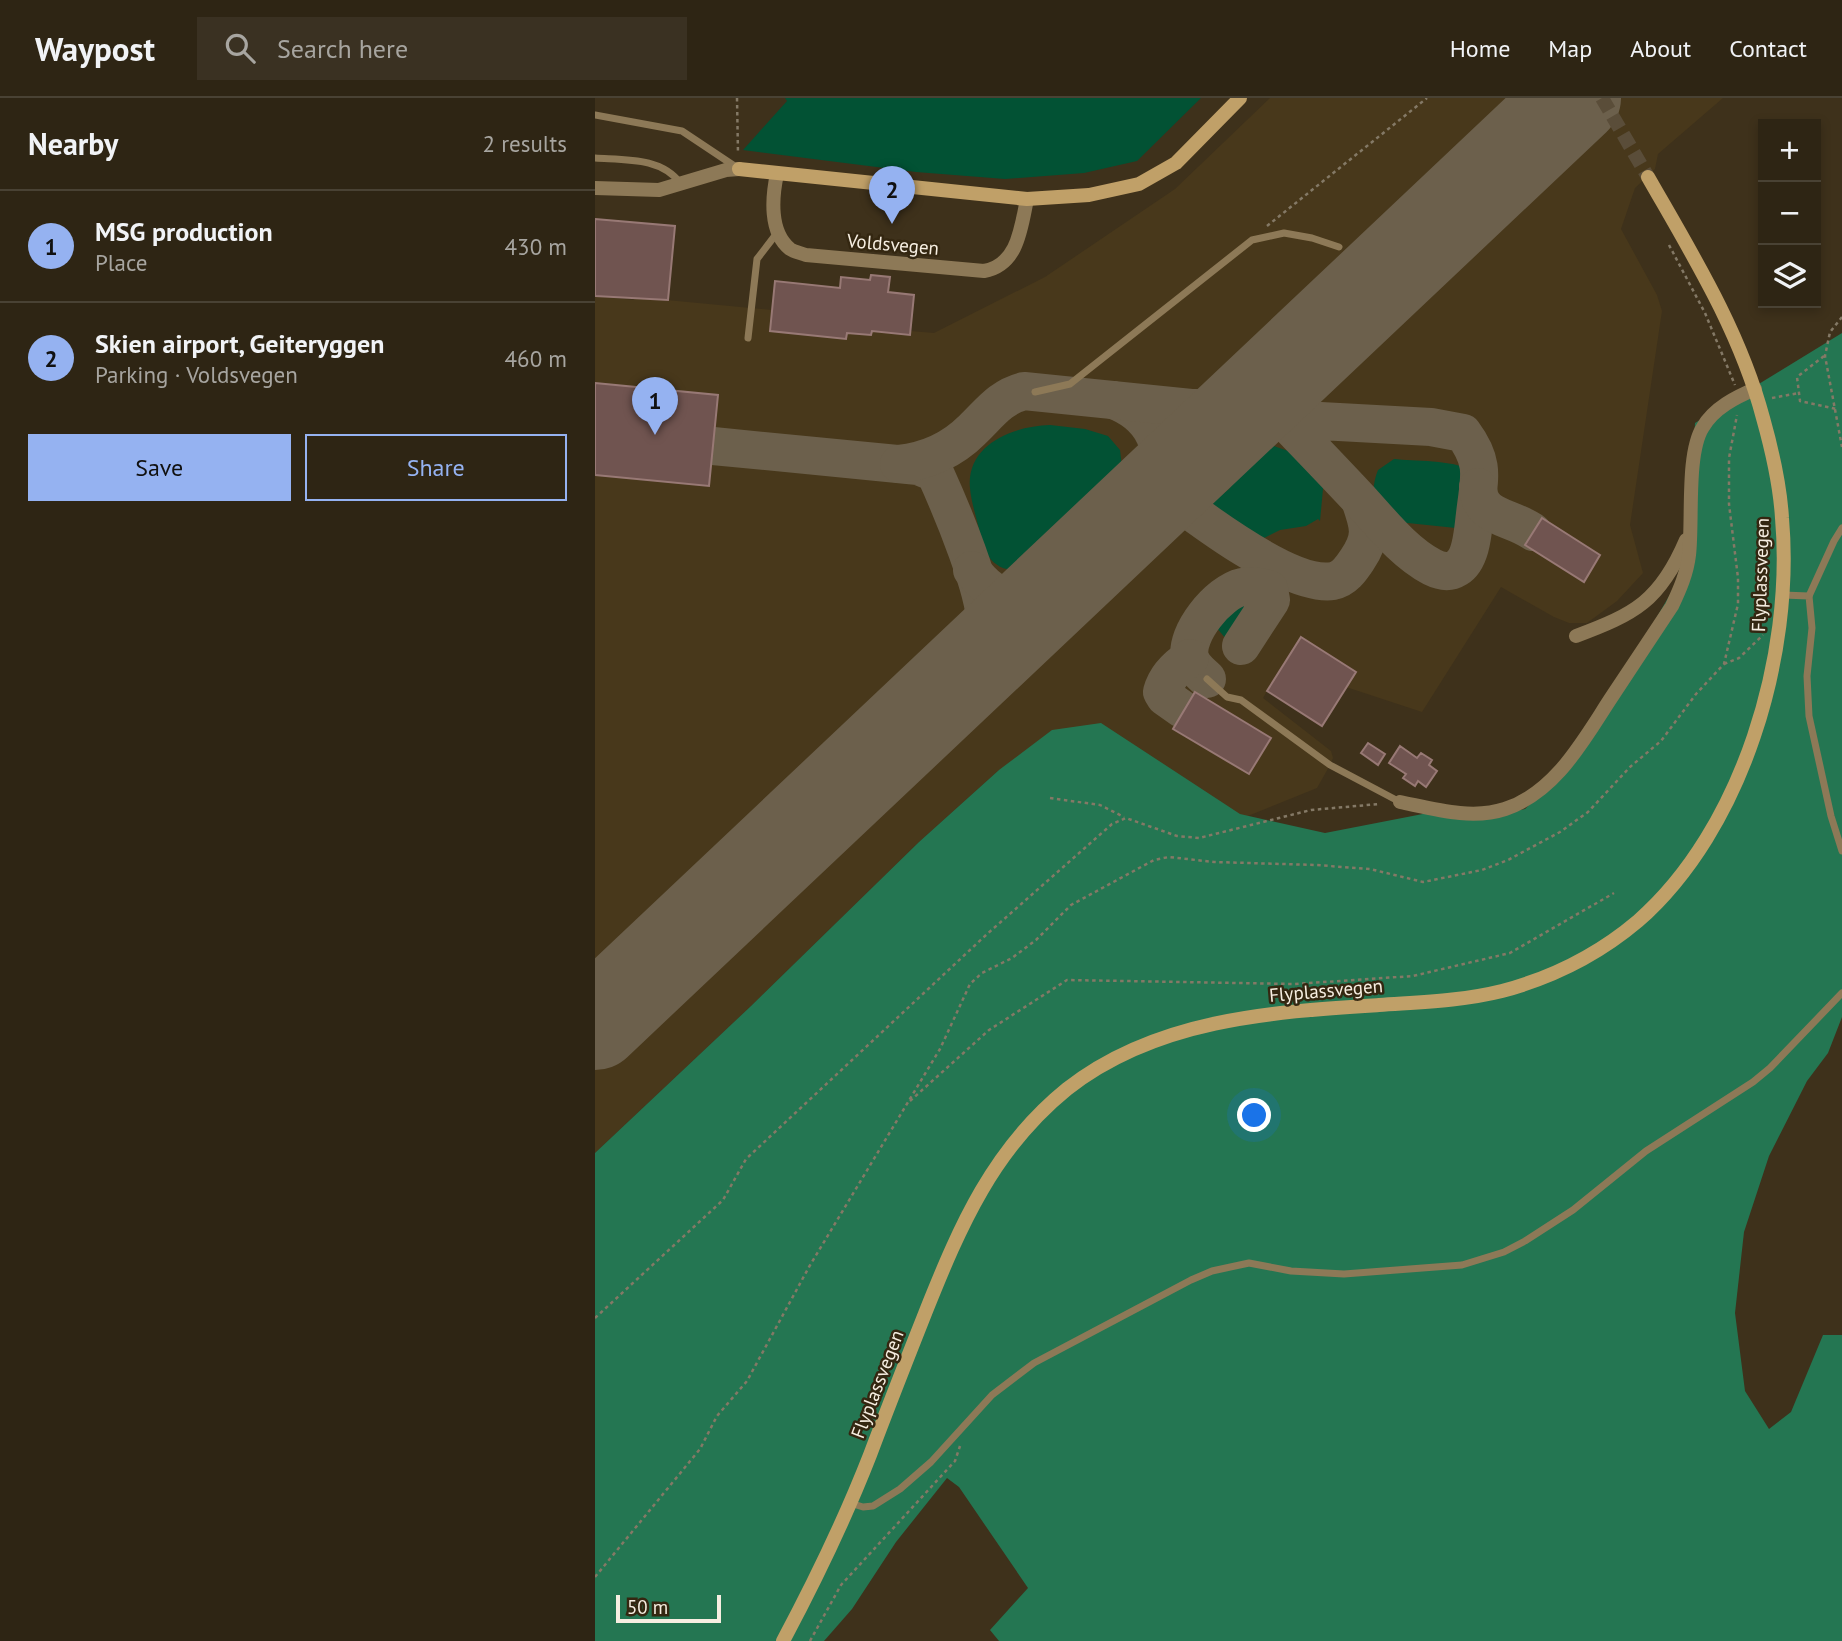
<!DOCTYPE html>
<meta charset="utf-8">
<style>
body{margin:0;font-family:"PT Sans",sans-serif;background:#3a3122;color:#f1f3f6}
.controls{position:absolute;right:21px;top:21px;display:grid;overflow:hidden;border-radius:0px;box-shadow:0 4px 10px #0003}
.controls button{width:63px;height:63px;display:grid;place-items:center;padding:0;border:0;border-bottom:2px solid #494234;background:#2e2514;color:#f1f3f6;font:35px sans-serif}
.scale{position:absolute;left:21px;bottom:18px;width:105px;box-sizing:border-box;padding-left:7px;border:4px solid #f6eee1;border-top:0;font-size:19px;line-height:24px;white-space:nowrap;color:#f6eee1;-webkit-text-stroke:5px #342711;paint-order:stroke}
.you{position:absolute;left:660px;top:1018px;width:24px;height:24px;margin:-18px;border:5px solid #fff;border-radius:50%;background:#1a73e8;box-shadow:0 0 0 10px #1a73e833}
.badge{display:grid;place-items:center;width:46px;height:46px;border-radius:50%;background:#95b2f1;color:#111;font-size:23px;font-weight:700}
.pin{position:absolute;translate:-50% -58px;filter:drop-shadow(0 2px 4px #0008)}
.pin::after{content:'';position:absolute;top:37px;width:24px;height:21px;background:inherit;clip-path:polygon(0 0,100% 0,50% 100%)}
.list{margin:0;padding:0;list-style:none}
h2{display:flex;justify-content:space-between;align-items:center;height:91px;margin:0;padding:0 28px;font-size:30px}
h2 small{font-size:23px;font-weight:400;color:#a7a5a0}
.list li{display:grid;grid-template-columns:46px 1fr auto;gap:21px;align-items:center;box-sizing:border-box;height:112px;padding:0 28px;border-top:2px solid #494234}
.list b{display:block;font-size:26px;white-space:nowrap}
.list p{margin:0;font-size:23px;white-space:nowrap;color:#a7a5a0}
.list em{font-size:23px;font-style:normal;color:#a7a5a0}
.actions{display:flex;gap:14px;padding:21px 28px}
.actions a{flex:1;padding:16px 0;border:2px solid #95b2f1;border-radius:0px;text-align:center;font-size:24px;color:#95b2f1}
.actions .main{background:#95b2f1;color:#111}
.icon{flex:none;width:38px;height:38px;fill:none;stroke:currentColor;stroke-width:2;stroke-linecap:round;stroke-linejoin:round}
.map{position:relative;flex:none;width:1247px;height:1543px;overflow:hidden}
header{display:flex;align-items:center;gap:42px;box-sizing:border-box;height:98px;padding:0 35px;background:#2e2514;border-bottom:2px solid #494234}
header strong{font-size:33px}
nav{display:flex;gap:38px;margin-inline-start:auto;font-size:24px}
.search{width:490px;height:63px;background:#3a3122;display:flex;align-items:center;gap:18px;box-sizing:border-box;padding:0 24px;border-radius:0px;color:#a7a5a0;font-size:26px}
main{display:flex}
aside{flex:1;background:#2e2514}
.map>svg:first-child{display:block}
.built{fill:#48381b}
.green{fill:#025234}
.forest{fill:#247652}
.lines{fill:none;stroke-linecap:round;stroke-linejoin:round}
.taxiway{stroke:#6c604c;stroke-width:38}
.runway{stroke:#6c604c;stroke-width:94}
.building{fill:#705450;stroke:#987975;stroke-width:2}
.secondary-tunnel{stroke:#5a4d39;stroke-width:14;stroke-dasharray:14 7;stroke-linecap:butt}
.path{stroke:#847966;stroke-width:2.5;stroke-dasharray:3.5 3.5;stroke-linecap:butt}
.lane{stroke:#8d7957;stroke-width:7}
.street{stroke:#8d7957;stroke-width:14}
.secondary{stroke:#c0a068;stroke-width:14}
.labels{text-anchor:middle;stroke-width:5;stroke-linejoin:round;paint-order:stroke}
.street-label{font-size:19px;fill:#f6eee1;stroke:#342711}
</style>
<header>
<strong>Waypost</strong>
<div class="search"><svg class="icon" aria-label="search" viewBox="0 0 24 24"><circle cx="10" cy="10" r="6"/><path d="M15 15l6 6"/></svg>Search here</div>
<nav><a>Home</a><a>Map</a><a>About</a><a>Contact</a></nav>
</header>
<main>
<aside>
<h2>Nearby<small>2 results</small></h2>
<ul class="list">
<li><span class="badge">1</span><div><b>MSG production</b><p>Place</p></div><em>430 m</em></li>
<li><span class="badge">2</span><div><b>Skien airport, Geiteryggen</b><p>Parking · Voldsvegen</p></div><em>460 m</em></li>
</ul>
<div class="actions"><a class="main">Save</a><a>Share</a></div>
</aside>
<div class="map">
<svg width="1247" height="1543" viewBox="0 0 1247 1543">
<rect width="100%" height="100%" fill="#3e311b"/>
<path class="built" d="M675,0H1128L1063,56L1060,71L1040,90L1026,131L1062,197L1067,213L1035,427L1048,475L1022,503L992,525H974L959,519L906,489L827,614L751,589L672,593L668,600L736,653L738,660L735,667L722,690L603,738L404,672L324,744L156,908L0,1055V198L39,202L40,199L177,212L315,233L339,235L450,179L580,91Z"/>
<g class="green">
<path d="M190,0H606L542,63L489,75L410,81L321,74L148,52L192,3Z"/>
<path d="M455,327L490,331L513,338L525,352L527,369L522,384L517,391L437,466C425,471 412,475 401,466C390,459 386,439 383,427C380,415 376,402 375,390C371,346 419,328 455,327Z"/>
<path d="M670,345L708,358L729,380L725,423L723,421L711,428L685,432L663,443L621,418L612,403L618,404L634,391Z"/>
<path d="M799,361C817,363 860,362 874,372L869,416L861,430L803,424C778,417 774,394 783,372Z"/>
<path d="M640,502L654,507L632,542L620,528Z"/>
</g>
<path class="forest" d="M1247,235V919L1233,955L1212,983L1174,1058L1149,1134L1140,1215L1150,1293L1174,1331L1196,1314L1228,1237H1247V1543H404L395,1532L433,1490L364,1389L352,1380L301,1444L257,1511L229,1543H0V1055L156,908L324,744L404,672L457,632L506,625L645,716L730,735L838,714L878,722L930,711L976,666L1080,488L1095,432L1100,325Z"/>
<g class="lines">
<g class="taxiway">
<path d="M518,302C559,317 571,350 566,391C600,417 695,490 738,483C749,481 756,471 762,462C778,439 774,428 765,402"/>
<path d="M118,348L323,368L340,375C355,408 394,499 390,532C387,551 377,565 366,580"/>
<path d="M304,366C331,363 357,352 377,332C394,316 405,299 429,293L596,310H669L686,319L707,322L836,329L868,335C891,366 884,380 880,416C878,431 877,461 862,470C854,475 845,473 837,469C809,454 788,427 767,404C740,375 713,347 686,319L679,298L686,277"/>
<path d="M883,389C884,421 916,418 938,434"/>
<path d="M377,472C406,511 431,503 469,482"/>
<path d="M612,581C606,575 598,570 595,560C589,536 624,494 647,489C656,487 665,489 674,491L676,502L646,548"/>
<path d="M587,611L570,599L567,594C571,579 581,569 595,560"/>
</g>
<path class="runway" d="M0,925L979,0"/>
</g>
<g class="building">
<path d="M0,121L80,128L73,202L0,198Z"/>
<path d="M276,177L295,179L293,194L319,197L315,237L277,233L276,237L252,235L251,241L175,233L180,183L245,190L246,179L275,182Z"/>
<path d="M0,285L123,297L114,388L0,377Z"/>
<path d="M947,420L1005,457L989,484L930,447Z"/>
<path d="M706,539L761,574L727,628L672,593Z"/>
<path d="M600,594L676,640L654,676L578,631Z"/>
<path d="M773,645L790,656L783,667L766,655Z"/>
<path d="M805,648L822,660L826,655L837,662L834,667L842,673L831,689L823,683L820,688L808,680L811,676L794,665Z"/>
</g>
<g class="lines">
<path class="secondary-tunnel" d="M1007,0L1053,79"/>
<g class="path">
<path d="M142,0L143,56"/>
<path d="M672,128L832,0"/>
<path d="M1074,147L1110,215L1140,287"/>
<path d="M1247,219L1235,234L1230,258L1247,349"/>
<path d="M1229,258L1202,279L1205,303L1241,311"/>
<path d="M1177,300L1204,295"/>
<path d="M1129,566L1144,560L1168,537"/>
<path d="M455,700L505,707L529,719"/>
<path d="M315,1003L394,932L472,882L700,886L818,878L915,855L1019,795"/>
<path d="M0,1220L128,1102L151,1061L391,837L517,726L531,720L582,738L604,740L716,712L784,706"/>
<path d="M0,1479L105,1351L122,1318L152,1283L214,1169L345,951L375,886L387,875L417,860L441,842L476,807L559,762L574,759L619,764L721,767L775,771L828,784L887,772L913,762L965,734L993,714L1035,669L1066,643L1101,596L1129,566L1143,506V480L1134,406V360L1142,317"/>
<path d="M215,1543L246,1487L360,1363L365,1348"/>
</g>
<g class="lane">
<path d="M0,17L87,33L141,69"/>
<path d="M0,60C30,62 67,59 86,86"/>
<path d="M153,240L162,161L182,135"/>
<path d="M440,294L475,286L657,142L689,135L717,140L744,149"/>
<path d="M1188,497L1214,498L1217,530L1212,578L1214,618L1236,718L1247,753"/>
<path d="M1214,498L1239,443L1247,430"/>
<path d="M612,581L632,599L646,602L735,667L805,704"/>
<path d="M255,1405L268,1409L278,1408L305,1391L336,1364L397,1297L439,1265L596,1182L617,1173L654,1165L696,1173L749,1176L867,1167L909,1154L930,1143L978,1112L1051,1053L1158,984L1175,970L1247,895"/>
</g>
<g class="street">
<path d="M182,76C177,99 174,134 195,151C199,154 206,155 211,157L389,173C423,167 426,130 432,101"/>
<path d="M0,90L64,92L131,72L144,71"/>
<path d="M981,538C1040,516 1065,503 1091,442"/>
<path d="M805,704C839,711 877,722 910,711C962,694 990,639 1018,597C1038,567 1057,538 1077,508C1085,491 1092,475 1094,457C1098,424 1091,355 1108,329C1119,310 1141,299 1160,291"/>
</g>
<g class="secondary">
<path d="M144,71L432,101L494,97L544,86L581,65L645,0"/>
<path d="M188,1543C220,1483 250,1421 275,1357C293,1309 312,1261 331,1213C365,1128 398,1051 472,991C561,921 676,914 784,907C825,904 867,903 907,893C956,880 1004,856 1043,823C1148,731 1199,557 1187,420C1185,387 1177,352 1168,320C1145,233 1097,156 1053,79"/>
</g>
</g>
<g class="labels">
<g class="street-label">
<text transform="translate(298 146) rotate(5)" y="7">Voldsvegen</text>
<text transform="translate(1165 477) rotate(-88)" y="7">Flyplassvegen</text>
<text transform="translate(731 892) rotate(-5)" y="7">Flyplassvegen</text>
<text transform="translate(282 1286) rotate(-69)" y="7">Flyplassvegen</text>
</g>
</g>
</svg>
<div class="controls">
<button>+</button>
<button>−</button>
<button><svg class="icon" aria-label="layers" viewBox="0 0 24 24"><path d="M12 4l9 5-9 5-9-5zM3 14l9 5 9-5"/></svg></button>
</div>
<div class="scale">50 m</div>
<div class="you"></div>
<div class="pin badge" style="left:60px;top:337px">1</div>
<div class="pin badge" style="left:297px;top:126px">2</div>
</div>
</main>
